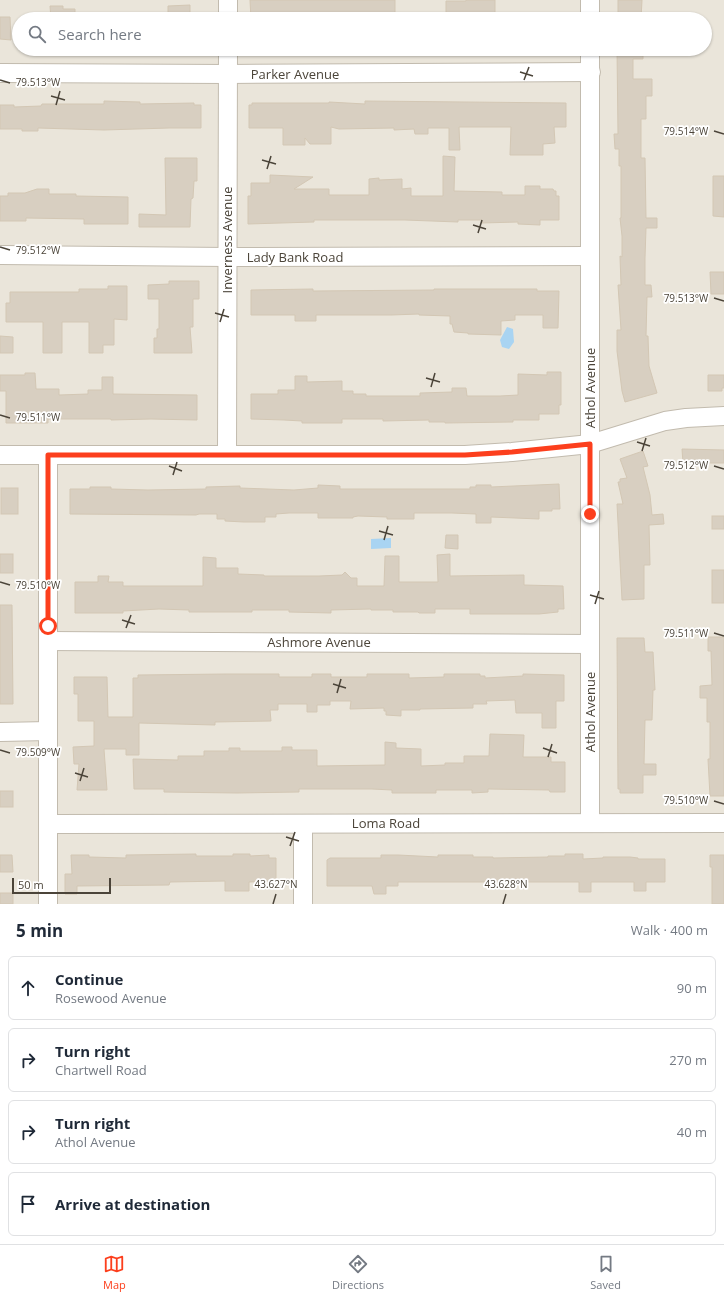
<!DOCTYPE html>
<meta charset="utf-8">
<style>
body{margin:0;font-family:"Open Sans",sans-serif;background:#f2f2f3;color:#1f2937}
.scale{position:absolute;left:12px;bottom:10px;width:99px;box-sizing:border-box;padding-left:4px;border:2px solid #4b4439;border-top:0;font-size:11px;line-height:14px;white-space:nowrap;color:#4b4439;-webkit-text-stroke:3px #fff;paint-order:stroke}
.stop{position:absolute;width:12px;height:12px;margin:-9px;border:3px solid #fc3f1d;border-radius:50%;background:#fff}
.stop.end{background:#fc3f1d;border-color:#fff;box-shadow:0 1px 4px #0008}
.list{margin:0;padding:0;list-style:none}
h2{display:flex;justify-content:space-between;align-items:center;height:52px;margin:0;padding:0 16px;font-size:17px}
h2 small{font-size:13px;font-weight:400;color:#747a83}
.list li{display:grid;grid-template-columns:26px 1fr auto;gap:12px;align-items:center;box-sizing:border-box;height:64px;margin:0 8px 8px;padding:0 8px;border:1px solid #e0e1e3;border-radius:6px}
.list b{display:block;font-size:15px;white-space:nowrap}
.list p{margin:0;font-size:13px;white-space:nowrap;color:#747a83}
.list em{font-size:13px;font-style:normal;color:#747a83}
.icon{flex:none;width:22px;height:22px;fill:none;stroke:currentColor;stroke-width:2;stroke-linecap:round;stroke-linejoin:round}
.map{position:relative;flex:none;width:724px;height:904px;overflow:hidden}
.search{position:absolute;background:#fff;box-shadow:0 1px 3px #0004;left:12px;right:12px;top:12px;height:44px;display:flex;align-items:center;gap:10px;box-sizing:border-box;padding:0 14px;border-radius:22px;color:#747a83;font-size:15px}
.sheet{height:340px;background:#fff}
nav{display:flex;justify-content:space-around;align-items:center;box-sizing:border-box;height:56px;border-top:1px solid #e0e1e3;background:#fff;font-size:11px;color:#747a83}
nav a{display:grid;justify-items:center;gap:2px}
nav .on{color:#fc3f1d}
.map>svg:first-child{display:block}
.residential{fill:#eae5da;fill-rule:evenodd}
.water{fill:#a9d4f2}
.building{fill:#d8cfc1;stroke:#d3c7b4}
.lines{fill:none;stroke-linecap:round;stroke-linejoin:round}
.minor-casing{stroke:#c2bbae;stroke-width:20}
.minor{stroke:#fff;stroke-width:18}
.route{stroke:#fc3f1d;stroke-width:5}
.ticks{fill:none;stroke:#4b4439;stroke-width:1.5}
.labels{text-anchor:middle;stroke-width:3.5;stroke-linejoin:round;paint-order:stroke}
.street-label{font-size:13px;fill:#4b4439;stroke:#fff}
.ticks-label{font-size:10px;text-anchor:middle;fill:#4b4439;stroke:#fff;stroke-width:3.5;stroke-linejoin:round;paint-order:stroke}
</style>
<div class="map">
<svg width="724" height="904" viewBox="0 0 724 904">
<rect width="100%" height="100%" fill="#f6f3ec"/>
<path class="residential" d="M0,0H724V904H0ZM19,19H705V49H19Z"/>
<g class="water">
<path d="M507,327L513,329L514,342L509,349L502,347L500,340Z"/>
<path d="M391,538V548L371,549V539Z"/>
</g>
<g class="building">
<path d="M250,0H395V19H251Z"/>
<path d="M466,0H495V19H446V1H466Z"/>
<path d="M618,0H642L641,19H618Z"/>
<path d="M190,5V19H168V6Z"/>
<path d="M50,6H63V9H75V19H51Z"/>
<path d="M0,17H10L11,40L0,39Z"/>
<path d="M617,49H643V59H633V79H652V96H646V119H641V158H645L646,218H657V228H646L645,258V285H651L652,297H647L646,336H648L649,366L657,393L625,402L622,391L617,351V330H621L618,285H621L620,256L622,257V236L620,218H621V166H619V149H615L614,134H618Z"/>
<path d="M104,101L140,102V104L194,103V105H201V128H169L104,130L38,128V131H22V129H0V105H14V107L41,106L42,104H104Z"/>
<path d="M365,101L566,103V127H554L555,143L543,144V155H510L511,127H459L460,150H449V128H428V134H415L414,129L394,130V128L339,129L331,127V144H310L305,138V145H283V128H249V105H252V103H329V102L365,104Z"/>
<path d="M443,156L455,157L454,191L502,192V195H525V186H540V189H553L554,191H556V196H559V220H540V225L518,224V222L482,223V220H458V222L405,220H314V222L248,224V196H251V183H270V175L313,177L294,189H329V195H369V179L379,178V180L402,179V189L411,188V196H443Z"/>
<path d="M165,158H197V181H194L193,198L191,199L190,227H139V214L166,215Z"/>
<path d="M713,176H724V217L713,216Z"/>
<path d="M37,189H49V194H76V196L128,197V224H84V219L26,218V221H0V196H8V193H25Z"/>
<path d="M710,272H724V294H711Z"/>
<path d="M169,281H199V299H193V327H190L192,353H154V338H157V329H159V299H148V285L169,284Z"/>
<path d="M108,286H127V320L114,319V345H103V353H89V322H62V353H43V322H6V303H10V292H79V289H108Z"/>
<path d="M313,289V291L434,290V289H537V291H559L558,328H543V315H515V320L501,321V335L468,334V333L454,332L452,324H450V316L419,315V314L391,315H316V321H295V315H251V290Z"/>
<path d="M0,336L13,337V353H0Z"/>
<path d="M547,372H561V405H559V414H539V420H513V422L445,423V422H429V420L383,421V419H342V423H302V421L284,420L251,419V394H278V390H295V376H307V382L342,381V391H353V394H366V396H420V393L452,392V388H466L467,396H500L518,395V374L547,375Z"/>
<path d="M25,373H35L36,389H59V395L88,394V390H102V377H113V394L197,395V420L151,419L111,420V419H48V423H6V391H0V375H25Z"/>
<path d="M708,375H724V388H722V391H708Z"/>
<path d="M682,449L724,450V463H683Z"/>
<path d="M643,451L648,466L643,467L650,495L652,515L663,514L664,524L649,525L650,565H644V599L622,600L617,504H623L618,482H620V479L627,478L620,459Z"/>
<path d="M559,484L560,509H552V511H539V519L491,517V523H476V514L452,513H414V519H387V517L358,516L353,517V518H318V513H289L276,514V517H265V522H244L225,521V519H217V514H199L196,515L70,514V489H90V487H111V489L148,490L206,489V487L240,486V488L294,490L318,488V485L340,486V489H470V487H476V485H491V487Z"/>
<rect x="1" y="488" width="17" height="26"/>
<rect x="712" y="516" width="12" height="13"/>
<path d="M446,535H458V549L445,548Z"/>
<rect x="0" y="554" width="13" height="19"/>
<path d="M450,554V576L524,575V585L563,586L564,609H558V612L539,614H470V609H435V613H419L418,612H393V610H371V609L331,610V613L289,612V610H252V612H189V610L159,609L123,611V613H75V582H98V576H109L108,582H123V586H203V557L216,558V568H238V574L264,575V576H319L342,575L345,572L351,578H357V586H384L385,556H399V582H438L437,555Z"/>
<rect x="712" y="570" width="12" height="33"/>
<path d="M0,605H12L13,704H0Z"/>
<path d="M708,637H724V796H710L708,759H710V722H707V698H700V686L712,685L711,651H708Z"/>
<path d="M617,638H644L645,652H653L655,690H653L652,720H645L644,764H656V775H643V793H620V789H618Z"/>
<path d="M226,674H279V677H312V674H331V677H367V674H409V678L444,677V674H480V676H485V678L523,676V674L564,675V701H556V728H542V713H516L515,700L486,701L487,704H473V708L420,709V710H401V716L386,715V711H384V708L350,709L351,701H330V705H317V712H307V704H278V710H270L271,721L215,722V725L139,723V755H126V749H104L107,790H77L79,764H74L73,747L94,746V721H78V694H74V677H107L108,717H133V678H138V675Z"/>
<path d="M490,734L524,735L523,757H551V762H565V792H550L549,790L488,789V792L472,793V790H436V793H392V790L372,789H299V792L237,793L164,792V789H134L133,759L178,760V756H204V751H229V748H240V751H282V747H292V750H317V766L385,765V742L396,743V748L421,749V766L445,765V763H464V756H489Z"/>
<rect x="0" y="791" width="13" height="16"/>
<path d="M196,854V856H233V854H250V856L269,855V858H276V881L249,882V891H225V881L170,882L169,885L77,886V894H65V874H72L71,855H89V857L126,858V855Z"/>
<path d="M565,854H583V859L603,858V857H630L638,858V859H665V882H646V891H634V882H591V892H579V882H398V886H386V894H374L372,886H327V860L330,858H381V855H398L438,857V855H473V857H493V858L548,857V856H565Z"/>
<path d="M0,855H12L13,872H0Z"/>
<path d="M710,855H724V904H712V867H710Z"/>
<rect x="0" y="893" width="13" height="11"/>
</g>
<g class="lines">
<defs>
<g id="minor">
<path d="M228,19V0"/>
<path d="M590,19V0"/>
<path d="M0,73L228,74L591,72"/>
<path d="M0,255L228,257L590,256"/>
<path d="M227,454L228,49"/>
<path d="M0,455H465L512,452L590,444L665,421L686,418L724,416"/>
<path d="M48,641L590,644"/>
<path d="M0,732L48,731"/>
<path d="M590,823V49"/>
<path d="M48,824L724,823"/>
<path d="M48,904V455"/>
<path d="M303,904V824"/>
</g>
</defs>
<use href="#minor" class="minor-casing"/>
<use href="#minor" class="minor"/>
</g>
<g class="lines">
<path class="route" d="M48,626V455H465L512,452L590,444V514"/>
</g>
<path class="ticks" d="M520,72L533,76M0,80L10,83M524,80L529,67M51,96L65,100M56,105L60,91M714,131L724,134M262,160L276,164M267,169L271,156M473,225L486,229M478,233L482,220M0,247L10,250M714,298L724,301M215,313L229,317M220,322L224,309M426,378L440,382M431,387L435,373M0,415L10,418M637,442L650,446M642,451L646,438M169,466L182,471M714,466L724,469M173,475L177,462M379,531L393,535M384,540L388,526M0,582L10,585M590,595L604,599M595,604L599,591M122,620L135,624M126,628L131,615M714,633L724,636M333,684L346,688M337,693L341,679M543,748L557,753M0,750L10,753M548,757L552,744M75,773L88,777M80,781L84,768M714,801L724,804M286,837L299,841M290,846L295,832M273,904L276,894M503,904L506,894"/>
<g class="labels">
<g class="street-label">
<text x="295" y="79">Parker Avenue</text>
<text transform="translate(227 240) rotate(-90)" y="5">Inverness Avenue</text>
<text x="295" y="262">Lady Bank Road</text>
<text transform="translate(590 388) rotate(-90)" y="5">Athol Avenue</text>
<text x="319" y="647">Ashmore Avenue</text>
<text transform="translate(590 712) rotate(-90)" y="5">Athol Avenue</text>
<text x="386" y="828">Loma Road</text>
</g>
</g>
<g class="ticks-label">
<text x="38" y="86">79.513°W</text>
<text x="686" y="135">79.514°W</text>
<text x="38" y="254">79.512°W</text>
<text x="686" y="302">79.513°W</text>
<text x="38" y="421">79.511°W</text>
<text x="686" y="469">79.512°W</text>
<text x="38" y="589">79.510°W</text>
<text x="686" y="637">79.511°W</text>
<text x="38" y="756">79.509°W</text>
<text x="686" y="804">79.510°W</text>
<text x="276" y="888">43.627°N</text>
<text x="506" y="888">43.628°N</text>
</g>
</svg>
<div class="scale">50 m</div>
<div class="stop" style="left:48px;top:626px"></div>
<div class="stop end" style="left:590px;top:514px"></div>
<div class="search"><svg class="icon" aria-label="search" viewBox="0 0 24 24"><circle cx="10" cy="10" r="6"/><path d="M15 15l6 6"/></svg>Search here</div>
</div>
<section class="sheet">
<h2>5 min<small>Walk · 400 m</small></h2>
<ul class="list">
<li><svg class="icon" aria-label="ahead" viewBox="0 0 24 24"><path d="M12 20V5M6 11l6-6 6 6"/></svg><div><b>Continue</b><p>Rosewood Avenue</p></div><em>90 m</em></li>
<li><svg class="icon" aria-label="right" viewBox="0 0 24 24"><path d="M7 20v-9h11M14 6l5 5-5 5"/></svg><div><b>Turn right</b><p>Chartwell Road</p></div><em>270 m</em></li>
<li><svg class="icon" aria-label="right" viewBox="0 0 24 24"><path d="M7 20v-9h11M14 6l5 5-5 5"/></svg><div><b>Turn right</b><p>Athol Avenue</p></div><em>40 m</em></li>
<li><svg class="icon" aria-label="arrive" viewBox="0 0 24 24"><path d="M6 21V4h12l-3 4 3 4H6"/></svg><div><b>Arrive at destination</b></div></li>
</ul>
</section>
<nav>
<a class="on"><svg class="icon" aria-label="map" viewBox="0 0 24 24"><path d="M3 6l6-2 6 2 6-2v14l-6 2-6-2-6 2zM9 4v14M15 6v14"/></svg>Map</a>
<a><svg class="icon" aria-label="directions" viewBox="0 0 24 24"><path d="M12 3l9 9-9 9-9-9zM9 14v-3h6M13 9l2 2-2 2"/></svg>Directions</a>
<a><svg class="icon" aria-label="saved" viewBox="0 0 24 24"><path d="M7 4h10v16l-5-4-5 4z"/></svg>Saved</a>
</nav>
